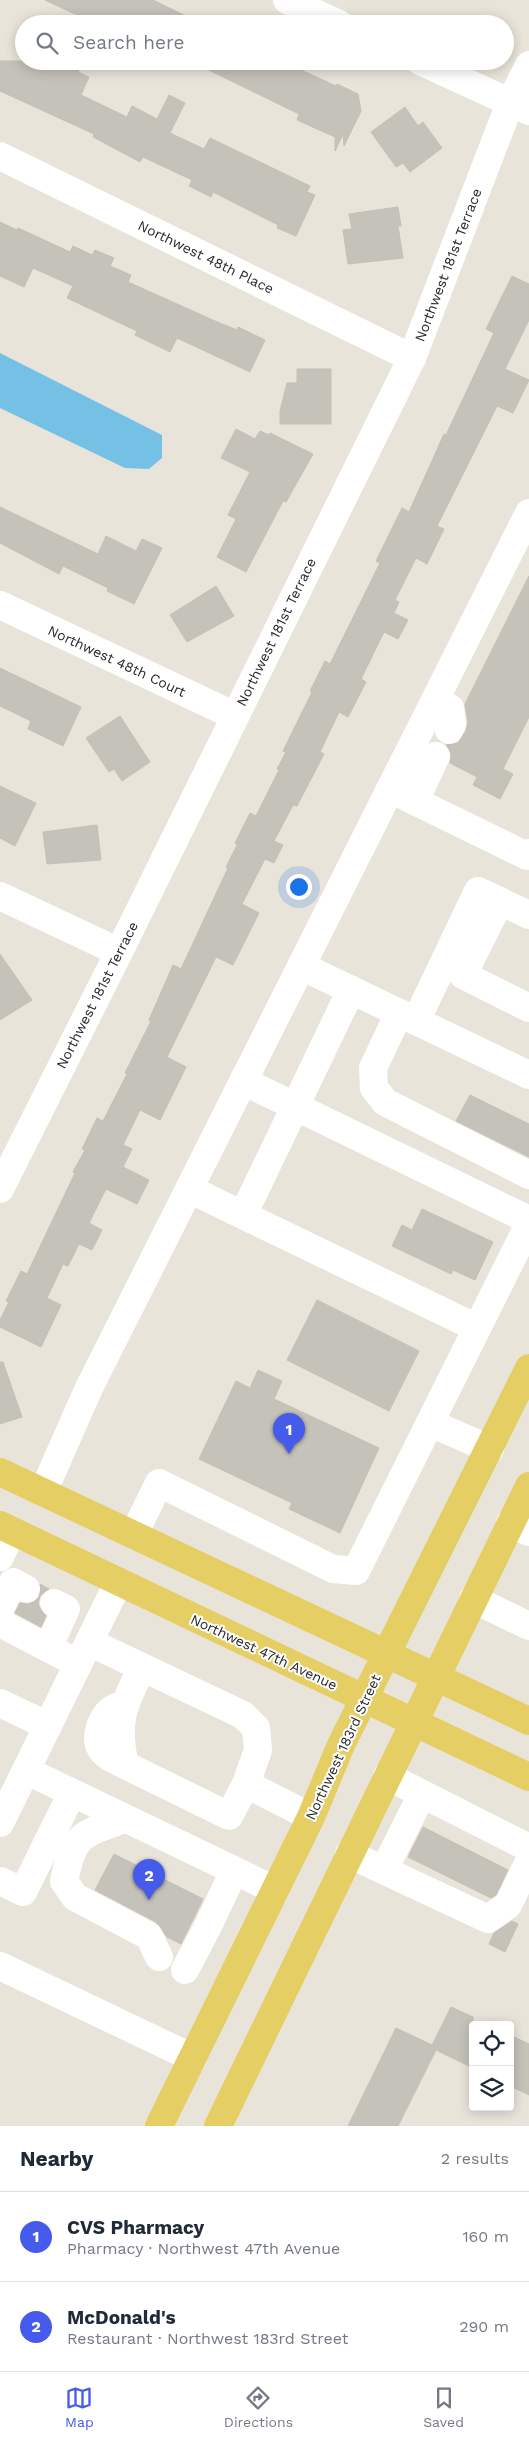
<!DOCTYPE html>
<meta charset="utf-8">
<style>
body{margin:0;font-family:"Work Sans",sans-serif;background:#f6f6f7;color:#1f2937}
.controls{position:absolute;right:15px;bottom:15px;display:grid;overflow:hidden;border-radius:5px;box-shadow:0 2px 12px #0003}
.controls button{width:45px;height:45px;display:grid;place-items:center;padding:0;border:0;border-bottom:1px solid #e0e1e3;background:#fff;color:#1f2937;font:25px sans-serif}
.you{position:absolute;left:298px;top:886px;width:18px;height:18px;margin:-12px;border:4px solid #fff;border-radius:50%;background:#1a73e8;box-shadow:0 0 0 8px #1a73e833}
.badge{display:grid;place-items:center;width:32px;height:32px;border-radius:50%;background:#455bec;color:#fff;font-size:16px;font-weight:700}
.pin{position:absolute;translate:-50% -41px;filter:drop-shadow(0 1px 2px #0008)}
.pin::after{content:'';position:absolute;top:26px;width:18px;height:15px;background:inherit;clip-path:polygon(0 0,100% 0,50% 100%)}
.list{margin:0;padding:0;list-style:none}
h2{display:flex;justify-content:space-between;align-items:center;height:65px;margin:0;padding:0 20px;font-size:21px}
h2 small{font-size:16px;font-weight:400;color:#747a83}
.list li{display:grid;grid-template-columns:32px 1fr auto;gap:15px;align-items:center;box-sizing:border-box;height:90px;padding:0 20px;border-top:1px solid #e0e1e3}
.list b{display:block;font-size:19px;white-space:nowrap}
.list p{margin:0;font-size:16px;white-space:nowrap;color:#747a83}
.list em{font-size:16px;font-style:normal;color:#747a83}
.icon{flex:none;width:28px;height:28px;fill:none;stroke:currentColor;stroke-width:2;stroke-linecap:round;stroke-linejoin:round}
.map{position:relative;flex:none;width:529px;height:2126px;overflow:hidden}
.search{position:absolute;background:#fff;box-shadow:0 2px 12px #0003;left:15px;right:15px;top:15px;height:55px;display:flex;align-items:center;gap:12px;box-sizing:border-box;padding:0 18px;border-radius:28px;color:#747a83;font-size:19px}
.sheet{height:245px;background:#fff}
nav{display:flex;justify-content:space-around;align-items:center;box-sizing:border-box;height:70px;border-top:1px solid #e0e1e3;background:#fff;font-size:14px;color:#747a83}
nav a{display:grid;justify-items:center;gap:2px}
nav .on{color:#455bec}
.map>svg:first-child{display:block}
.water{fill:#74c1e5}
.building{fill:#c5c2b9;stroke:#c4c0b5}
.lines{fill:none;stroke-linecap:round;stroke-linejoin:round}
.minor{stroke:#fff;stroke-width:28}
.major{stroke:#e5ce63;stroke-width:28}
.labels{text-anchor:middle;stroke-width:4;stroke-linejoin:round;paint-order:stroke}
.street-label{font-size:14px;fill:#282828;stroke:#fff}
</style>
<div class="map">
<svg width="529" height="2126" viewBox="0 0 529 2126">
<rect width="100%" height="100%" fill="#e9e4da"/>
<path class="water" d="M0,353L162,435V458L149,469L125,468L0,408Z"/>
<g class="building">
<path d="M45,0H153L202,24H96Z"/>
<path d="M0,61H83L78,72L89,77L81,95L127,117L132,106L157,119L169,95L185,103L170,133L204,149L210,138L310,186L307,192L315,195L296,236L277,228L278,225L213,192L211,197L189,186L192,180L143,157L140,162L93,137L94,134L0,91Z"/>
<path d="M190,61H291L301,66L299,69L336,86L337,84L358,94L361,111L344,146L343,134L335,151V137L297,120L299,114Z"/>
<path d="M405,107L418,126L423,122L442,148L410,172L403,163L396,167L371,132Z"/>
<path d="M398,207L401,226H398L403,258L348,264L343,230L352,229L349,214Z"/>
<path d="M0,222L17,230L18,228L70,252L73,246L92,255L95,250L114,258L110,266L131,275L128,282L215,321L237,330L238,327L265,340L250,372L177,338L170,352L135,335L137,331L67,298L73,286L33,268L24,287L0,276Z"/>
<path d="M512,276L529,284V320L505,369L529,380L513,413L497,406L437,526L444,529L427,564L416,558L395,600L399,602L394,613L408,620L398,639L384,632L361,679L366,682L348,717L339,712L320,752L324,754L297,806L293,805L274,841L283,845L274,863L265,859L242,904L259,913L233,965L216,957L167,1057L186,1067L160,1120L140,1110L123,1145L132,1149L123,1167L149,1180L137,1204L106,1189L89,1223L102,1230L92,1250L79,1244L68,1266L63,1264L47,1298L61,1305L41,1347L0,1327V1320L9,1302L6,1301L21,1271L27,1274L75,1173L73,1172L85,1150L82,1149L97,1118L103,1121L127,1074L125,1073L151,1021L149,1020L173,965L181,969L228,868L226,867L237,845L235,843L250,813L256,816L279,770L277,769L286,752L283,751L312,692L310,691L325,661L330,664L380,563L376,561L402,508L409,512L444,434L446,435L494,333L486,329Z"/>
<path d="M297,369H331V424H280V411L287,383H297Z"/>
<path d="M236,429L255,439L260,431L269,435L270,433L313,454L286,502L283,501L246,572L217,557L236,519L228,515L250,472L221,458Z"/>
<path d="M0,507L98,554L106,536L136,551L142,539L162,548L134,604L107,591L108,588L63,566L59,574L0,543Z"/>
<path d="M529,576V717L503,769L513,774L500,799L473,785L477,777L450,763L451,754L446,745L458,743L466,731L468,722L465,704Z"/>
<path d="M216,586L234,616L187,642L170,615Z"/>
<path d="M0,668L81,707L63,746L28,729L31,721L0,706Z"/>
<path d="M120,716L150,762L122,781L114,769L109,772L86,738Z"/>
<path d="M0,786L36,803L15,846L0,838Z"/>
<path d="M97,825L101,860L47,864L43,832Z"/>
<path d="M0,954L32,1000L0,1020Z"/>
<path d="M470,1095L529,1124V1157L456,1121Z"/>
<path d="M422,1209L493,1242L475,1280L453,1270L451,1274L392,1246L402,1225L412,1230Z"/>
<path d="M317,1300L419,1351L389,1411L287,1360Z"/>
<path d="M0,1362H3L22,1417L0,1424Z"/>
<path d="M258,1370L282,1381L274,1399L379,1448L340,1533L289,1509L292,1503L199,1459L236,1381L250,1388Z"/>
<path d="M40,1584L49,1589L40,1596L38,1604L46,1616L41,1627L15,1613L20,1603L34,1602L39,1597Z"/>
<path d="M423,1827L508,1870L496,1895L491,1898L408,1857Z"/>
<path d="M114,1854L203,1899L181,1944L167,1937L156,1922L95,1890Z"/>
<path d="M512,1921L518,1924L505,1952L489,1944L494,1933Z"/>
<path d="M451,2007L473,2017V2068L436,2050L398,2126H348L396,2028L432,2045Z"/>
<path d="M510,2035L529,2044V2095L510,2086Z"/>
</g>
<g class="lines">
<g class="minor">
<path d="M287,0L339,24"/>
<path d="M420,61L529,111"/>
<path d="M0,156L412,358"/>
<path d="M0,605L235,716"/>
<path d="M435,700L450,708L452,724L449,730"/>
<path d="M390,789L527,856L529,853"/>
<path d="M415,801L436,756"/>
<path d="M0,896L119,952"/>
<path d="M500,901L463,975L529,1008"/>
<path d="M301,966L529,1075"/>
<path d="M399,1013L373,1068L374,1088L385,1102L529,1175"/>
<path d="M416,1021L478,891L529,915"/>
<path d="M243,1081L529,1220"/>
<path d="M0,1189L119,952L412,358L510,103L529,65"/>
<path d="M189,1189L477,1328"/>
<path d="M243,1215L351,990"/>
<path d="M430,1423L490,1449"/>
<path d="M43,1492L89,1388L529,513"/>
<path d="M510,1523L529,1532"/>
<path d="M134,1534L159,1483L333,1569L356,1571L529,1224"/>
<path d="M0,1557L12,1531"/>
<path d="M473,1599L529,1626"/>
<path d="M0,1609L13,1582L26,1589"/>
<path d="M0,1623L77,1663"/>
<path d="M89,1642L243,1715L256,1728L258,1750L246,1784L311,1817"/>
<path d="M48,1648L66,1609L54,1603"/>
<path d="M142,1668C123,1705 115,1723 125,1765L229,1816L246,1784"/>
<path d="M0,1703L48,1726"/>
<path d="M124,1704C119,1706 113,1708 110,1711C101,1718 95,1737 100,1747C104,1756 117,1761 125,1765"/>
<path d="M27,1771L275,1890"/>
<path d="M387,1776L529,1848"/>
<path d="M124,1819C81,1835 74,1833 64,1881L75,1897L149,1936L159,1957"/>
<path d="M0,1823L118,1583"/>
<path d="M349,1854L488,1919L508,1905L529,1861"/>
<path d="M384,1870L422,1794"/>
<path d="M0,1881L23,1892L72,1793"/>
<path d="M0,1966L193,2058"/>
<path d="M185,1970L208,1926L234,1871"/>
</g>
<g class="major">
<path d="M0,1472L529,1721"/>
<path d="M0,1525L529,1777"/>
<path d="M159,2126L311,1817L341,1745L529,1368"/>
<path d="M218,2126L529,1486"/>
</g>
</g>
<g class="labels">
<g class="street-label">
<text transform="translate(206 257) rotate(26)" y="5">Northwest 48th Place</text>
<text transform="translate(448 265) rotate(-69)" y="5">Northwest 181st Terrace</text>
<text transform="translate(276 632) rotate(-64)" y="5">Northwest 181st Terrace</text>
<text transform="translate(117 661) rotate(25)" y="5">Northwest 48th Court</text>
<text transform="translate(97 995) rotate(-63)" y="5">Northwest 181st Terrace</text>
<text transform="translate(264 1652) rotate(25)" y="5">Northwest 47th Avenue</text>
<text transform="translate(343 1747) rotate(-65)" y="5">Northwest 183rd Street</text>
</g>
</g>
</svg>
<div class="controls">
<button><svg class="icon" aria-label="locate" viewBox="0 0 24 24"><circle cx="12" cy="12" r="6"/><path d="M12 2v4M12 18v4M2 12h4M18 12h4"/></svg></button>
<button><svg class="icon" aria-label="layers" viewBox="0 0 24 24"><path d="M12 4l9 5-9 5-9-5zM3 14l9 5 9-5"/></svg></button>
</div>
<div class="you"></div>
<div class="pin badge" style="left:289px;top:1454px">1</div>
<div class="pin badge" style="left:149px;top:1900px">2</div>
<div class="search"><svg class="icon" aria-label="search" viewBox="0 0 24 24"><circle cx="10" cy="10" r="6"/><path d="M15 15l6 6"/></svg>Search here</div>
</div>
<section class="sheet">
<h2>Nearby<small>2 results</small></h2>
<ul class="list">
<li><span class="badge">1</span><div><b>CVS Pharmacy</b><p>Pharmacy · Northwest 47th Avenue</p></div><em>160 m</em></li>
<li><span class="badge">2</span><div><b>McDonald's</b><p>Restaurant · Northwest 183rd Street</p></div><em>290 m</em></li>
</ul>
</section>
<nav>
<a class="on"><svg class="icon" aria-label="map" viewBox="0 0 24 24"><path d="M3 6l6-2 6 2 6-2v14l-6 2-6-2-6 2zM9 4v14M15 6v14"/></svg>Map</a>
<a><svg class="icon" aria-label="directions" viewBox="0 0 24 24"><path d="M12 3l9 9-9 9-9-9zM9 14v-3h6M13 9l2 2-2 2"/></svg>Directions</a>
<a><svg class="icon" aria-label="saved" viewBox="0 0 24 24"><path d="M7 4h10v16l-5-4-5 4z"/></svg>Saved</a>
</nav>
